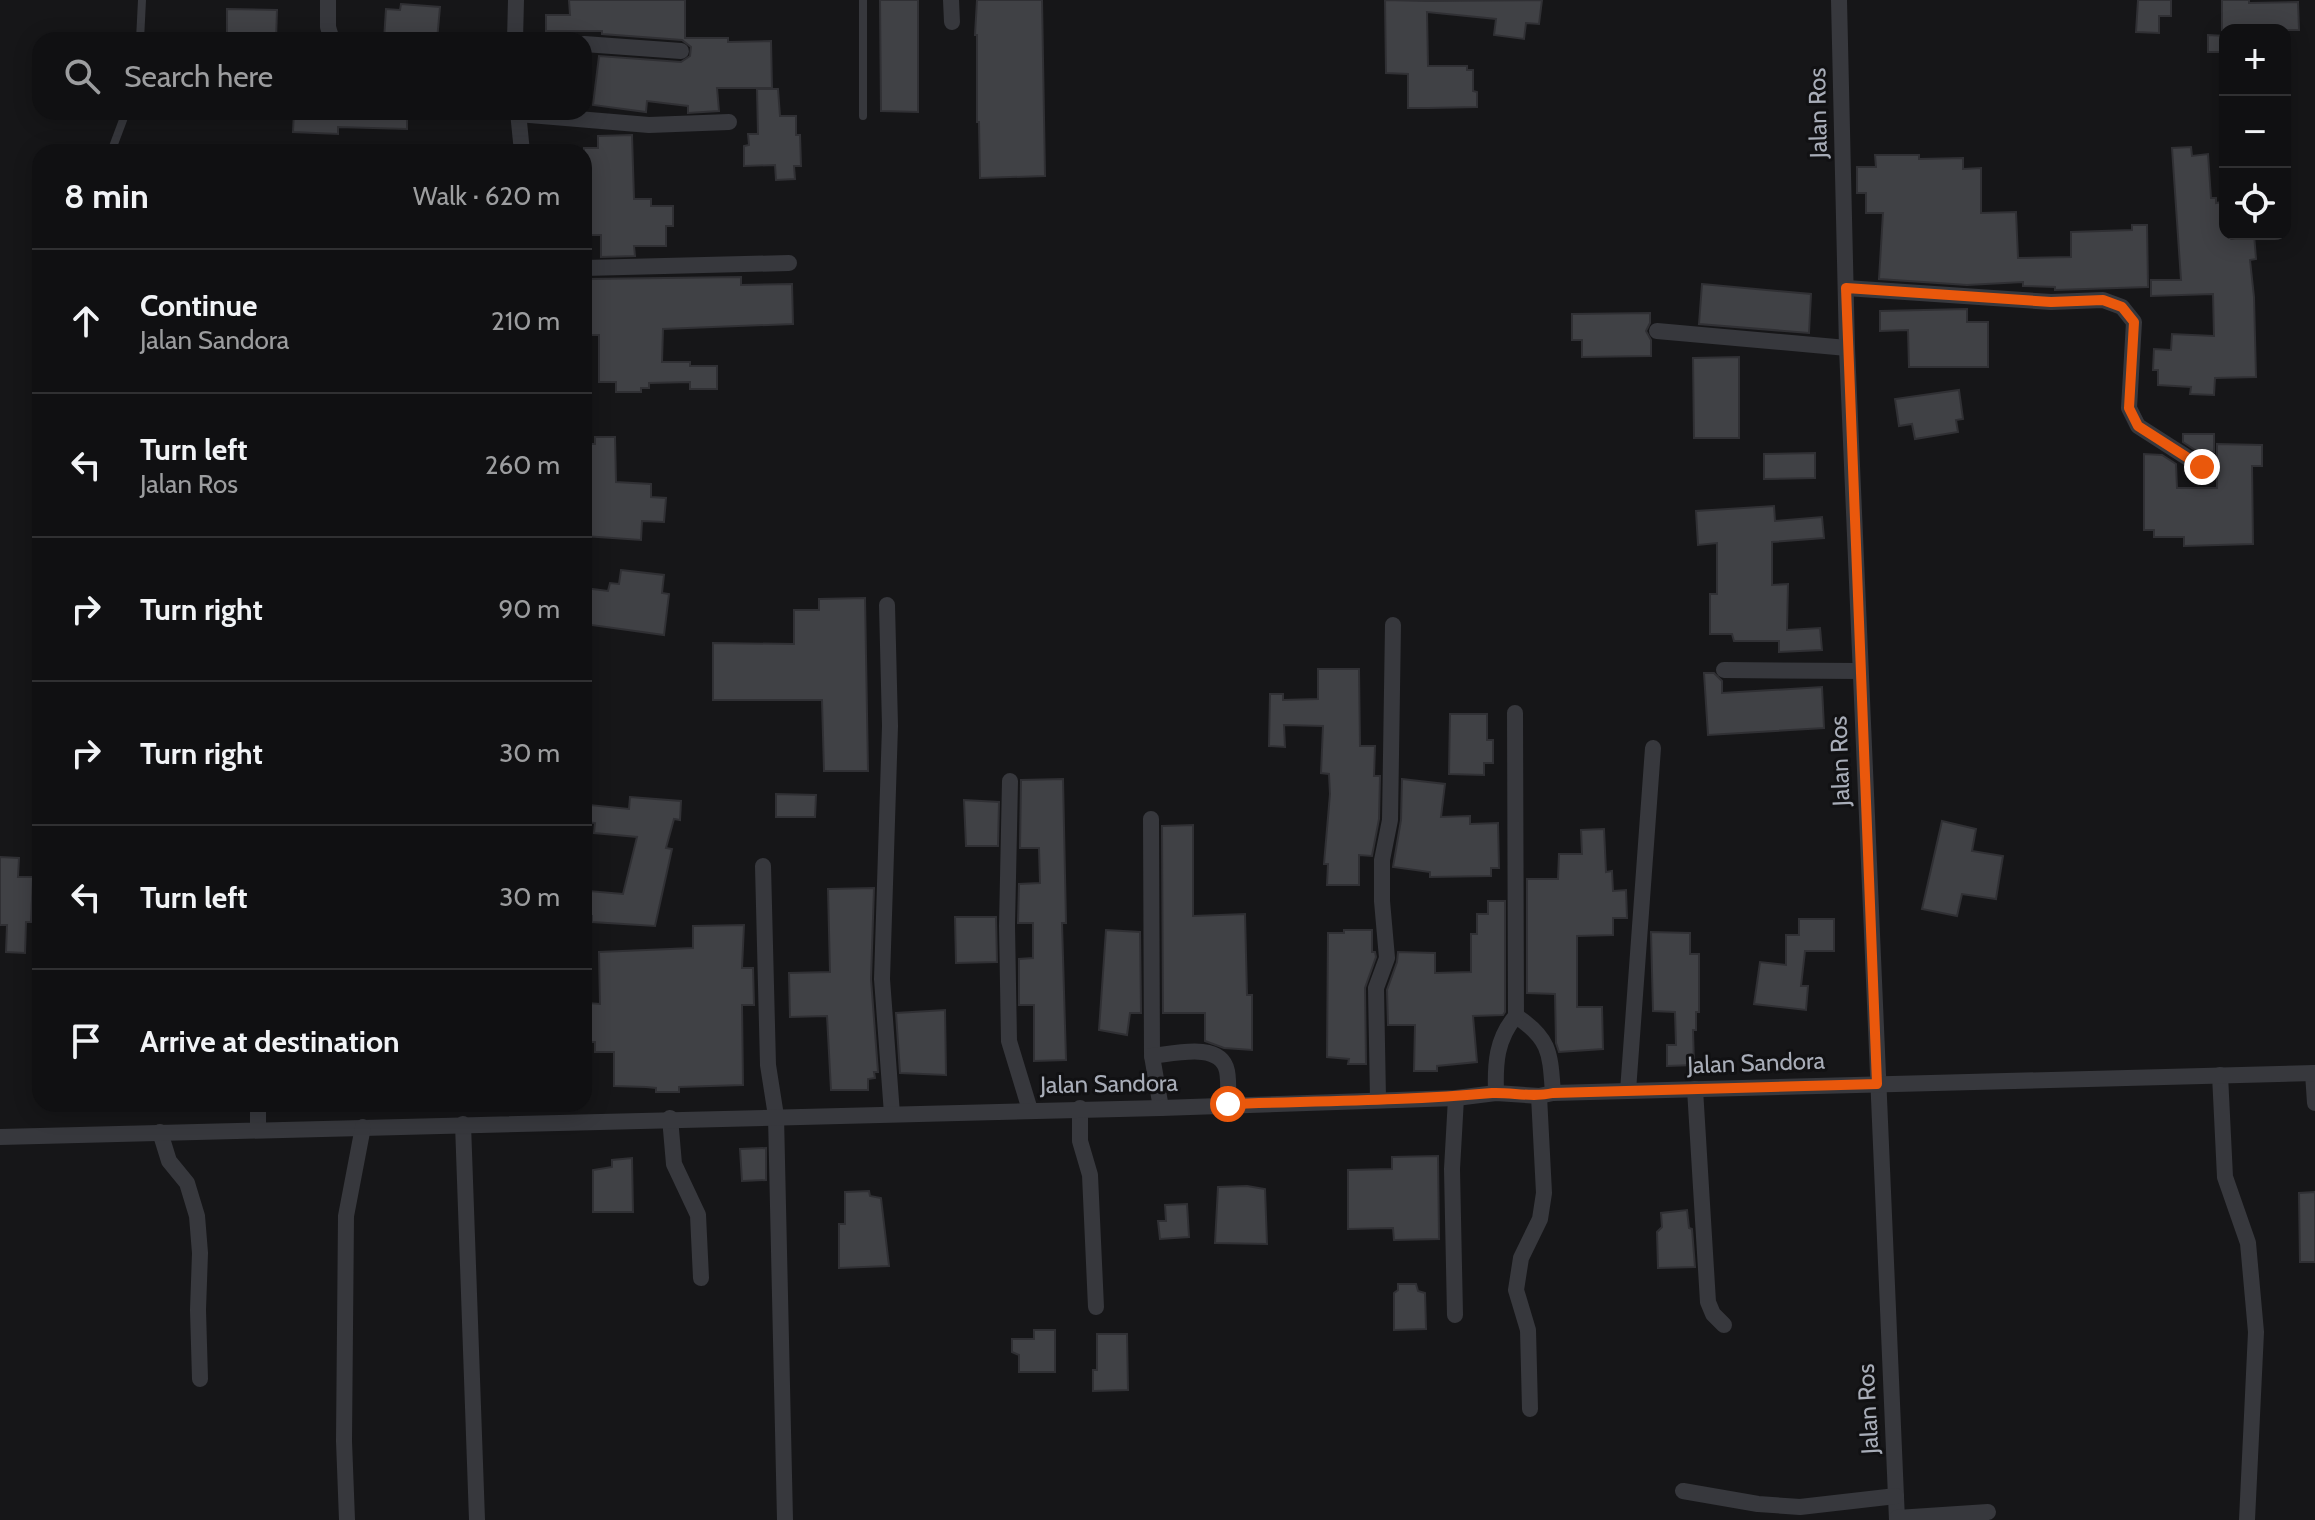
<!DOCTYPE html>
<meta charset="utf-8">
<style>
body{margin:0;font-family:Cabin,sans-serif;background:#1e1e20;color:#f1f3f6}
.controls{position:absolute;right:24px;top:24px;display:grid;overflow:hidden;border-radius:16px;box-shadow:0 4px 20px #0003}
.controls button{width:72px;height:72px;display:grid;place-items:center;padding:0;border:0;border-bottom:2px solid #303032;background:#101012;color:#f1f3f6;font:40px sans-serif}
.stop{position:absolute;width:24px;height:24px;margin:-18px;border:6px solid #ea580c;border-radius:50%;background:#fff}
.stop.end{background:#ea580c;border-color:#fff;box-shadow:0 2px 8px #0008}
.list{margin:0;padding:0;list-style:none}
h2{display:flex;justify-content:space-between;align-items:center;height:104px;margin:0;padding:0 32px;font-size:34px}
h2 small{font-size:26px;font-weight:400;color:#9c9d9f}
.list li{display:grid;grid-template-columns:52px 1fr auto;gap:24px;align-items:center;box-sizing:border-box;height:144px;padding:0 32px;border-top:2px solid #303032}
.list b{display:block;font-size:30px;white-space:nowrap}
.list p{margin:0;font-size:26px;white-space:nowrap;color:#9c9d9f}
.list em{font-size:26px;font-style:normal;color:#9c9d9f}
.icon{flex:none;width:44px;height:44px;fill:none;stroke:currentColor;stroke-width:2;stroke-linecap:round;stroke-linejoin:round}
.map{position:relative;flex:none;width:2315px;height:1520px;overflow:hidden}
.search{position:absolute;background:#101012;box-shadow:0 4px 20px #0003;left:32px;top:32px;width:560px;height:88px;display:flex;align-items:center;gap:20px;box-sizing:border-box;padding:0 28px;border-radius:24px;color:#9c9d9f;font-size:30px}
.panel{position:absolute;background:#101012;box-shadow:0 4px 20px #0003;left:32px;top:144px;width:560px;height:968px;border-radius:24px}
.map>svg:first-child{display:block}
.building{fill:#404145;stroke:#303034;stroke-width:2}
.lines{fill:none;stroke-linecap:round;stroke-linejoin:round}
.service{stroke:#37383d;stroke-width:8}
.minor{stroke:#37383d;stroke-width:16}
.route{stroke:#ea580c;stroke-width:10}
.labels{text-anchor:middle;stroke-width:6;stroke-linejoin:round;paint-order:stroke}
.street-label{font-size:24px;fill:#a8adb8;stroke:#111113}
</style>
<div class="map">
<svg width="2315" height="1520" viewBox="0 0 2315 1520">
<rect width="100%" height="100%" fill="#161618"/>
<g class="building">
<path d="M569,0H685V38H728V42L771,41L772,88H717L719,111L688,113V106L647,101L646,112L593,105L599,56L681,62L690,56L691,47L682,40L602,34V31H546V15H570Z"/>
<path d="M880,0H918V112L881,111Z"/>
<path d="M977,0H1042L1045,176L980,178L979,122H977V35H975Z"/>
<path d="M1385,0L1427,1L1542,0L1539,24L1526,23L1524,39L1494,35L1496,19L1427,12L1428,66H1467V70H1473V91L1477,92V107L1429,108H1408V74L1386,73Z"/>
<path d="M2138,0H2171V16H2159V33L2136,32Z"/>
<path d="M2222,0H2249V3L2298,2L2299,30H2222Z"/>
<path d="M401,4L440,7L437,40H384L386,9L400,10Z"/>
<path d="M227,9L277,10L276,40H227Z"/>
<path d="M2208,35L2225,36V52H2208Z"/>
<path d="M757,89H778L780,116H796V135H800L801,166H794L795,179L776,180L775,165L744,166V146L749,145L748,134H758Z"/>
<path d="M294,112H407V129L338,127V134L293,132Z"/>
<path d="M632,135L634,199H651V206H673V226H666V246H634L635,256L601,257V235H584V148H598V136Z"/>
<path d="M2191,147L2192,156L2208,154L2211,198H2216V203L2222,202L2223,209H2225V234H2254L2256,259L2250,260L2254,297L2256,377L2215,378L2214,395L2190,394L2191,387L2158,385V370H2153L2154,349L2171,350L2172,334L2214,336L2213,294L2151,296V280H2181L2172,148Z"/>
<path d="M1875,155H1919V159L1963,158V169L1981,168V213L2016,212L2018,258L2071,257V232L2132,230V225H2147L2148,287L2055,290V287L2023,286V282L1967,285L1879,279L1883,213H1866V193H1857V167H1876Z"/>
<path d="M741,277V285L792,284L793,324L663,329L662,362H690V366H717V389H690V382L649,383V388H641V392H616V382H599V335H584L587,279Z"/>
<path d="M1702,284L1811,294L1809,333L1699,324Z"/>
<path d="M1967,309V322H1988V367H1909L1908,330L1880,331V311Z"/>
<path d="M1650,313V323L1646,331L1651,340V356L1582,357V340H1572V314Z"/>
<path d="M1739,357V438H1694L1693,358Z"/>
<path d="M1959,390L1963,419L1956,420L1958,432L1915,439L1912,424L1899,426L1895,399Z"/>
<path d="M2183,434H2214V452H2198L2183,442Z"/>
<path d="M595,437H615L616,482L651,484V497L666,498L664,522L642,521L641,540L584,536V444H595Z"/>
<path d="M2217,444L2262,445V466H2252L2253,544L2184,546V537H2154V530H2144V454L2162,455L2176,464L2177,488H2217Z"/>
<path d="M1815,453V478L1764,479V454Z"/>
<path d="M1774,506L1775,521L1822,517L1824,538L1772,542V585L1788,584L1787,630L1820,628L1822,650L1779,652V641H1734L1732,634H1710V594H1717V543L1698,545L1696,511Z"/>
<path d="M621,570L664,575L662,593L669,594L664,635L584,624V588L608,591L610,583L619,584Z"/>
<path d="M865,598L868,771H824L822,700H713V643L794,644V610H819V599Z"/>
<path d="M1318,669H1359L1360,746H1375L1374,776H1380L1379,819L1372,856L1359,855V885H1327L1328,864H1324L1330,794L1329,774L1321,773L1323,726L1284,725L1285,747L1269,746L1270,694H1283V700L1318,699Z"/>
<path d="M1704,673H1714L1722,681V693L1822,687L1824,728L1708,735Z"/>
<path d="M1450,714H1487V740H1493V763H1484V775L1449,774Z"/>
<path d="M1063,779L1066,923H1062L1066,1060L1034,1061V1005H1019V959L1033,958V923H1018L1019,884L1040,883L1039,848H1020L1021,780Z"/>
<path d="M1402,779L1445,784L1441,817L1470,816V824L1498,823L1499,868H1491V876L1430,877V872L1393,867L1401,820Z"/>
<path d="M776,794L816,795L815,817H776Z"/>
<path d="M630,797L681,801L680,820L674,819L666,848L672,849L655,926L592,922V916H584V894L589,895V891L623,894L637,837L594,833L595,823L588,822L590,805L629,809Z"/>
<path d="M964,800L999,802L998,846H966Z"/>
<path d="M1942,821L1976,829L1972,851L2003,856L1996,899L1962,894L1957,916L1922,909Z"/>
<path d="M1193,825V916L1245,914L1247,995H1252V1050L1224,1048L1205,1041V1013H1163L1162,826Z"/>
<path d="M1604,829L1606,872L1612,871L1613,891L1626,890L1627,918H1613V935L1577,936V1007H1602L1603,1049L1559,1052L1556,1043L1555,994L1527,993V879H1558L1559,854H1582L1581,830Z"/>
<path d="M0,857L19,858L18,877H33L31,922H26L25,953L6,952L7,925H0Z"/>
<path d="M874,888L871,979L878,1072H874L875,1078L868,1079V1090H831L827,1016L790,1017L789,973L830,972L828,889Z"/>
<path d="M1488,901H1505V1012L1503,1015L1473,1016L1477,1062L1437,1066V1071H1414L1415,1025H1388L1387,990L1397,962L1398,952L1435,953V973L1471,972V934H1477V914H1488Z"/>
<path d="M955,917H996L997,962L956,963Z"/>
<path d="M1799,919H1834V951H1805L1801,986H1808L1806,1010L1754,1004L1760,962L1786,965V935H1799Z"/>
<path d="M744,925L742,968H753L754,1005H742L743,1085L679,1087V1092H656V1088L646,1087L614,1086V1052H595V1042H584V1016H587L588,1003L600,1004L599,952L693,948V926Z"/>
<path d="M1106,930L1140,932L1141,1013H1130L1127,1035L1099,1030Z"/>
<path d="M1344,930H1372V952H1375L1376,957L1365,988L1366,1064H1348L1349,1059L1327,1057L1328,933H1344Z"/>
<path d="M1651,932L1690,933V954H1699V1012H1696V1030H1693L1694,1065L1667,1066V1045H1676L1675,1012L1653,1011Z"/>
<path d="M945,1010L946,1075L900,1073L896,1013Z"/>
<path d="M766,1148V1180L742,1181L740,1149Z"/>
<path d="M1438,1156L1439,1239L1394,1240L1393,1228L1348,1229V1170L1392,1169V1157Z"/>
<path d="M632,1158L633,1212H593V1170L612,1167V1160Z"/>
<path d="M1247,1186L1265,1189L1267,1244L1215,1243L1218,1187Z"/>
<path d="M869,1191L870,1196L881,1198L889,1266L839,1268V1224H845V1192Z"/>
<path d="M2315,1192V1262H2300L2299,1193Z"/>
<path d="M1187,1204L1189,1237L1160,1239L1158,1221H1166L1165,1205Z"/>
<path d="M1687,1210L1689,1228L1692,1229L1695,1267L1658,1268L1657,1232L1662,1227L1661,1213Z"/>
<path d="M1398,1284H1416L1418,1291L1425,1293L1426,1329L1394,1330V1293L1398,1290Z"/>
<path d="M1034,1330H1055V1372H1019V1355L1012,1352V1339H1034Z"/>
<path d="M1097,1334H1127L1128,1390L1093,1391V1370H1097Z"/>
</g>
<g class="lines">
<g class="service">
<path d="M140,40L142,0"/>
<path d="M863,116V0"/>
<path d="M111,152L126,112"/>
</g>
<g class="minor">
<path d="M328,0V27L332,40"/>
<path d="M951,0L952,22"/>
<path d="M1839,0L1847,348L1897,1520"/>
<path d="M515,40L516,0"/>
<path d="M584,44L681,51"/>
<path d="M518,112L522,152"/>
<path d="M518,114L649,125L729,122"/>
<path d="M584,268L789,263"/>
<path d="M1846,288L2051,302L2103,300L2122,307L2134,322L2129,408L2138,426L2202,467"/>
<path d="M1657,331L1847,348"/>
<path d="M887,605L890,726L882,979L892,1114"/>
<path d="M1724,670L1860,671"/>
<path d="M1010,781L1007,926L1009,1041L1030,1110"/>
<path d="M1151,819L1152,1056"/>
<path d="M763,866L768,1065L776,1116L785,1520"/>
<path d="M1516,1016C1551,1039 1550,1054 1553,1093"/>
<path d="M2313,1073L2315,1103"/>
<path d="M2220,1075L2225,1177L2248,1243L2256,1332L2247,1520"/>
<path d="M1695,1089L1708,1302L1713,1314L1724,1325"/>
<path d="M1628,1091L1653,748"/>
<path d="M1496,1093C1495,1064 1496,1039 1516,1016L1515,713"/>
<path d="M1378,1099L1376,988L1387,958L1382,901V860L1390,820L1393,625"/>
<path d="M258,1104V1129"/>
<path d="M1080,1108V1141L1090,1175L1096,1307"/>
<path d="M1161,1108L1152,1056C1173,1054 1221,1041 1227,1071C1229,1081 1228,1093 1228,1104"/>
<path d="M670,1118L674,1164L698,1215L701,1278"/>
<path d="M463,1124L477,1520"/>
<path d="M160,1132L169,1161L187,1183L197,1216L200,1253L198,1310L200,1379"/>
<path d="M0,1137L1161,1108L1456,1098L1496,1093L1539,1096L1553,1093L2315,1073"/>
<path d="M1455,1315L1452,1169L1456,1098"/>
<path d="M1530,1409L1528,1330L1516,1290L1521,1258L1540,1219L1544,1193L1539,1096"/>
<path d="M1683,1491L1758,1504L1800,1507L1896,1496"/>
<path d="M1897,1518L1988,1512"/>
<path d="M347,1520L344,1441L346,1216L363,1127"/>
</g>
</g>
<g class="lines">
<path class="route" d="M1228,1104C1316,1101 1404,1101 1492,1093C1512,1092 1532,1098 1553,1093L1877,1084L1846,288L2051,302L2103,300L2122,307L2134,322L2129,408L2138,426L2202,467"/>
</g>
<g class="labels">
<g class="street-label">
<text transform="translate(1818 113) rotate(-91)" y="8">Jalan Ros</text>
<text transform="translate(1840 761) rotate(-92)" y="8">Jalan Ros</text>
<text transform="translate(1756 1063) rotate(-2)" y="8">Jalan Sandora</text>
<text transform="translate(1109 1084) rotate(-1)" y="8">Jalan Sandora</text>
<text transform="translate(1868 1409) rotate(-93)" y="8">Jalan Ros</text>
</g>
</g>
</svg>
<div class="controls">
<button>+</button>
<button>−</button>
<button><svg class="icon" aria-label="locate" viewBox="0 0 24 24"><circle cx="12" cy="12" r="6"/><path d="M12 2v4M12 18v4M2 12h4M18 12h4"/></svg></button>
</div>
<div class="stop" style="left:1228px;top:1104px"></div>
<div class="stop end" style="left:2202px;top:467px"></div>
<div class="search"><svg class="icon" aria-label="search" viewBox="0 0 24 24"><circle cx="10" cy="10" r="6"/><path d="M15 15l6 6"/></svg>Search here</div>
<section class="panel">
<h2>8 min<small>Walk · 620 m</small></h2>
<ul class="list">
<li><svg class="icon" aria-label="ahead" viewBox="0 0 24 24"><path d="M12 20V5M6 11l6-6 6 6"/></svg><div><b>Continue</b><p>Jalan Sandora</p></div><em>210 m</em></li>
<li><svg class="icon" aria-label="left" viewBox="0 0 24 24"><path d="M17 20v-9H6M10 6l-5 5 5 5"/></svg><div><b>Turn left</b><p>Jalan Ros</p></div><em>260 m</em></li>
<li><svg class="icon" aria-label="right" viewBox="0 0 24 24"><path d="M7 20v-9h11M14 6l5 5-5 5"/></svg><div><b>Turn right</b></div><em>90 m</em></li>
<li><svg class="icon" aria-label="right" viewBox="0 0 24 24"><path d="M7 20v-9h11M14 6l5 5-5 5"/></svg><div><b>Turn right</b></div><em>30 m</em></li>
<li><svg class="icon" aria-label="left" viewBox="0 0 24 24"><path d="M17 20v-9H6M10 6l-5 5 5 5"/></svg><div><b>Turn left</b></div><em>30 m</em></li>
<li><svg class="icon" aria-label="arrive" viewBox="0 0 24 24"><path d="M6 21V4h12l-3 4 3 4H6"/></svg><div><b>Arrive at destination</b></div></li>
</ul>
</section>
</div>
